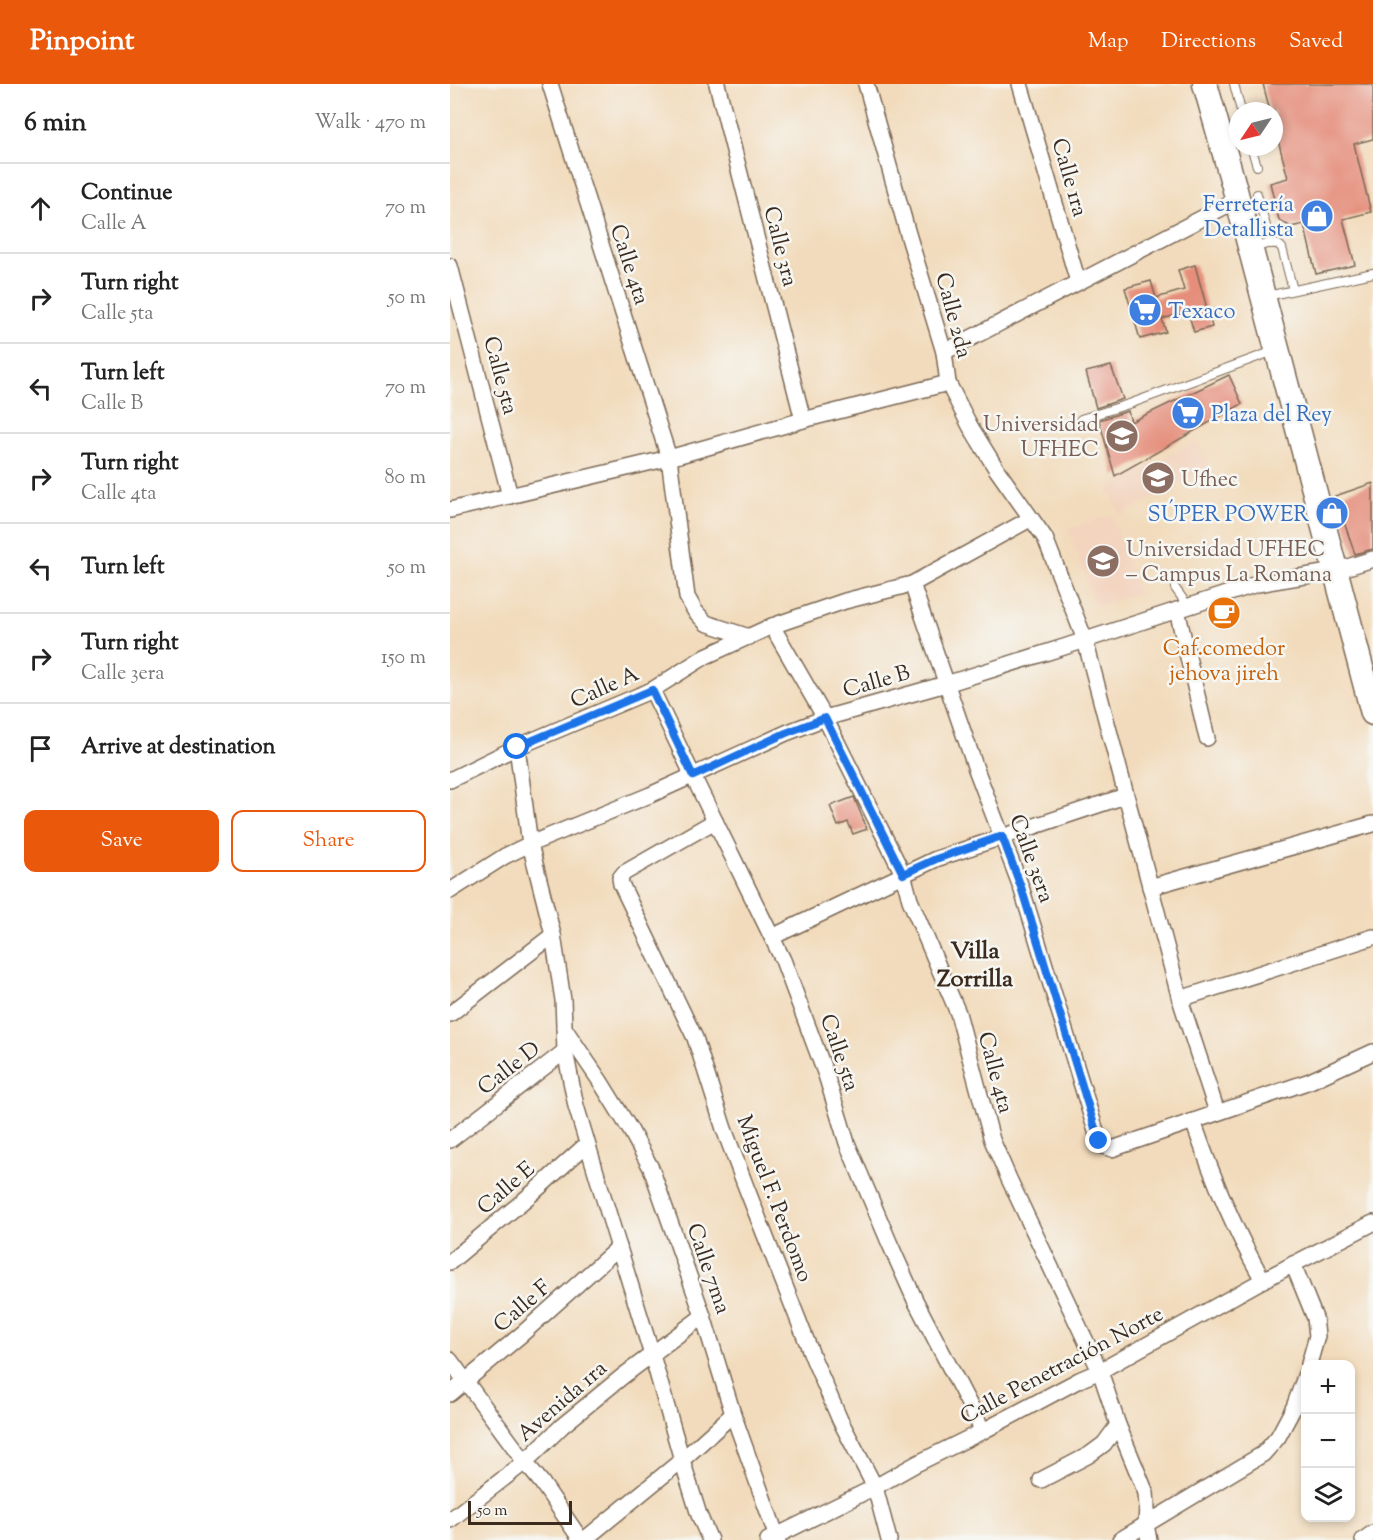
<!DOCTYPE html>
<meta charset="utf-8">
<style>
body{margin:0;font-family:"Sorts Mill Goudy",serif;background:#f2f2f2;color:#222}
.controls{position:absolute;right:18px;bottom:18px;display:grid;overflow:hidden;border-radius:12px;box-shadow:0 3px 9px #0003}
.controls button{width:54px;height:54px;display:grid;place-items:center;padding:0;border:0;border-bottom:2px solid #e0e0e0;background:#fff;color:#222;font:30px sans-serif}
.compass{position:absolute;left:779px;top:18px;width:54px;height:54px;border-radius:50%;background:#fff;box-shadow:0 3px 9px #0003;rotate:235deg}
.scale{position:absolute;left:18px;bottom:15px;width:104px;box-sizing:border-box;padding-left:6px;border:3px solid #3b2a1e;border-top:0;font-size:16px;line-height:21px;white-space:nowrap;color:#3b2a1e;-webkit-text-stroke:4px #f6f6f2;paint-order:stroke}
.stop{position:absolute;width:18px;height:18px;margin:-14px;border:4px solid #1a73e8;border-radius:50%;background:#fff}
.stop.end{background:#1a73e8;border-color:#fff;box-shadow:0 2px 6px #0008}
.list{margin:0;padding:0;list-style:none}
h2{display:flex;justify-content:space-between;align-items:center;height:78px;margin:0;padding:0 24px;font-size:26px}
h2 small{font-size:20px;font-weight:400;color:#767676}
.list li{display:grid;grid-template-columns:39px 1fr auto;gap:18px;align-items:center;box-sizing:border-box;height:90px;padding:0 24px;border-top:2px solid #e0e0e0}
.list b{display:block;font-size:22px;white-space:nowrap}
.list p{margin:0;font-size:20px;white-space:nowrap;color:#767676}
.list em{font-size:20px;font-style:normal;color:#767676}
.actions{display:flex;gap:12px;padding:18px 24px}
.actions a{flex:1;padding:14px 0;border:2px solid #ea580c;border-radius:12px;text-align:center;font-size:21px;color:#ea580c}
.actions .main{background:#ea580c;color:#fff}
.icon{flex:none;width:33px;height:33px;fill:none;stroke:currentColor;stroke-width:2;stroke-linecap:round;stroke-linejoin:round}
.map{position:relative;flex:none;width:923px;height:1456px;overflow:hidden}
header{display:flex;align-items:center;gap:36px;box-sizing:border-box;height:84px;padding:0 30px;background:#ea580c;color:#fff}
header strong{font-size:28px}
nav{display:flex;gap:33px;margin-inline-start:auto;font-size:21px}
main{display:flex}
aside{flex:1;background:#fff}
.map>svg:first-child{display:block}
.built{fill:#f3d4bf}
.building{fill:#e58e7c}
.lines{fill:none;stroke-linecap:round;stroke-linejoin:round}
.lane-casing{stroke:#7b6855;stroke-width:10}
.street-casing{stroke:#7b6855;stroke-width:18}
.primary-casing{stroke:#7b6855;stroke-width:27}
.lane{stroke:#fff;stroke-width:8}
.street{stroke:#fff;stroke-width:15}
.primary{stroke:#fff;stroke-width:24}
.route{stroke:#1a73e8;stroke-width:8}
.labels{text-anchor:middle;stroke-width:5;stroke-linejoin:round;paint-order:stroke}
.street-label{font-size:22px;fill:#3b2a1e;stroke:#f6f6f2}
.shop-label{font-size:22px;fill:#366cbe;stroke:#f6f6f2;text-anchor:end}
.education-label{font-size:22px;fill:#785e54;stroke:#f6f6f2;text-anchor:start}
.food-label{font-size:22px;fill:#c56008;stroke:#f6f6f2}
.neighbourhood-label{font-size:24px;font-weight:bold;fill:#3b2a1e;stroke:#f6f6f2}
</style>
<header>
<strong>Pinpoint</strong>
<nav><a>Map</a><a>Directions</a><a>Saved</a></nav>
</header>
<main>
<aside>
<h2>6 min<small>Walk · 470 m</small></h2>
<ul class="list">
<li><svg class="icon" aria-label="ahead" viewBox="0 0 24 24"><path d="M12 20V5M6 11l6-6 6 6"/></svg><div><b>Continue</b><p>Calle A</p></div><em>70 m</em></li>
<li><svg class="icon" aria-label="right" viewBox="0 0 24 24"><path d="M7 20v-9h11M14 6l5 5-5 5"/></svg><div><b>Turn right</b><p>Calle 5ta</p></div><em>50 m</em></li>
<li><svg class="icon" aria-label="left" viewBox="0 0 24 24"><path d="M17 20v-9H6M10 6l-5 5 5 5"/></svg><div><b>Turn left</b><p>Calle B</p></div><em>70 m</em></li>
<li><svg class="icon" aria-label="right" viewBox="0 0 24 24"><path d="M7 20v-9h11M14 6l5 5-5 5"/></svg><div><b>Turn right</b><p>Calle 4ta</p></div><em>80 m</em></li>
<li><svg class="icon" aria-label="left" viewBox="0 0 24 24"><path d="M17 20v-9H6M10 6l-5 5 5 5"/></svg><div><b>Turn left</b></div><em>50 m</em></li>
<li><svg class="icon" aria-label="right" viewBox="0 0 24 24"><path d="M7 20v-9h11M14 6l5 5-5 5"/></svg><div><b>Turn right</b><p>Calle 3era</p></div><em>150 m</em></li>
<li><svg class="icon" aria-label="arrive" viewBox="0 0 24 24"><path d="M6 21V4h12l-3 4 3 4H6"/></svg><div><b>Arrive at destination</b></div></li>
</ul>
<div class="actions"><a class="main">Save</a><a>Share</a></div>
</aside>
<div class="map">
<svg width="923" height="1456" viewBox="0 0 923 1456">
<rect width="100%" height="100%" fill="#f6f6f2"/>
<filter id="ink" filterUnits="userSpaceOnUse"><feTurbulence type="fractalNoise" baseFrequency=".0167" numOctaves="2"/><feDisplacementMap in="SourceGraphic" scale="12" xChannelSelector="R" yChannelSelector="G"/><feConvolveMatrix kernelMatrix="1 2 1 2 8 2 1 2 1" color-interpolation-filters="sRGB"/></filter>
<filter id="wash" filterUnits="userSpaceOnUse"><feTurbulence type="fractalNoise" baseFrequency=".008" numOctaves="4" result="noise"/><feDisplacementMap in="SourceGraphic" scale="24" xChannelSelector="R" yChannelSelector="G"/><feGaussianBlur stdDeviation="1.35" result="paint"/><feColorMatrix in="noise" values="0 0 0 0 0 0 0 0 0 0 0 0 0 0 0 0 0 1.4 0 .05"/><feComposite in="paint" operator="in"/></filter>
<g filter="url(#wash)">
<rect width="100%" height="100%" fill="#f2dbbc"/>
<g class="built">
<path d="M746,357L760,383L671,431L657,405Z"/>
<path d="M661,431L688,509L645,523L619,445Z"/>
</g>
<g id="blocks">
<g class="building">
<path d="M813,0H923V55L904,60L921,128L893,135L905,181L866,190L854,140L841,143L829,136L820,99L838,94L824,41V27H820Z"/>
<path d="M745,181L762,243L744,248L738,228L712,235L716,248L690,255L675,204L701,197L706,214L734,206L728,186Z"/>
<path d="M661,282L673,315L646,324L636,288Z"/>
<path d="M779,291L792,320L665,392L649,336L678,327L681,338Z"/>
<path d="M923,399V465L905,470L885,412Z"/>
<path d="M404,713L417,745L403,750L398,738L388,742L380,722Z"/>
</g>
</g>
</g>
<g filter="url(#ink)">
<use href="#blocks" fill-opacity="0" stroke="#7b6855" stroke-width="1.5"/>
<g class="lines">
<defs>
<g id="lane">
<path d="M784,0L791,27"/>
<path d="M801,63L807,82"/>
<path d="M807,110L821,160"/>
<path d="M802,164C813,162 825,155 832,164L843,206"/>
<path d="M817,212L923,189"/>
<path d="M631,335L682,319L824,267"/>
<path d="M725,504L738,522"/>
</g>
<g id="street">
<path d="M100,0L219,374L237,513L245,527L256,539L299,553"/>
<path d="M267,0L353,336"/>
<path d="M416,0L458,150L494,268L498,299L520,342L547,386L595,454L635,556L730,915L767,1028"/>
<path d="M570,0L628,198"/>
<path d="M0,182L60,412"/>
<path d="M494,268L787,116"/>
<path d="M0,426L219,374L353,336L498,299"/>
<path d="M462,500L526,685L571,803L649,1057L652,1062L662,1065L860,997L923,968"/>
<path d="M727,526L757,654"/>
<path d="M322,542L375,634L453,790L460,816L508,929L542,1056L559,1095L650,1287L668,1341L696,1409L697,1422L696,1441L699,1456"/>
<path d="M202,606L243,692L333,876L376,991L397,1059L439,1158L465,1216L533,1347"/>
<path d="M67,663L80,760L103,851L113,916L115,967L126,1022L154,1115L202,1271L232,1376L249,1431L260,1456"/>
<path d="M0,696L67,663L202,606L256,572L322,542L395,517L462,500L580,435"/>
<path d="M265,737L174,789L170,794L171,800L245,954L274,1045L296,1103L364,1276L390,1336L425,1403L439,1456"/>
<path d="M700,803L923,740"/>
<path d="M0,807L55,772L80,760L200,711L336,649L375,634L496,600L614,563L807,500L885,487L923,475"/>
<path d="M322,853L486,775L675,712"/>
<path d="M730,915L923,853"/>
<path d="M0,930L103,851"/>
<path d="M114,944L150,997L181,1047L201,1084L253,1232L283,1330L328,1456"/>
<path d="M743,1037C762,1092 784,1146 813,1196"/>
<path d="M0,1056L115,967"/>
<path d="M0,1178L85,1107L137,1060"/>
<path d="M843,1180L865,1234L867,1252L859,1280"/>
<path d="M0,1276L75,1378L92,1399L131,1456"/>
<path d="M0,1310L72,1250L169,1163"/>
<path d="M591,1396L639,1371L654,1360L668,1341"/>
<path d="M0,1436L75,1378L112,1342L173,1292L253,1232"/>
<path d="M134,1456L232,1376L283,1330"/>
<path d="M318,1456L425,1403L466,1380L533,1347L629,1296L650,1287L813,1196L923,1139"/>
<path d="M670,1456L813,1370L828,1353L844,1323L856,1290"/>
<path d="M913,1456L923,1449"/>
</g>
<path id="primary" d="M755,0L784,102L923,629"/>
</defs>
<use href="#lane" class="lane-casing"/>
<use href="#street" class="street-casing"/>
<use href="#primary" class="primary-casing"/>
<use href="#lane" class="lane"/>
<use href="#street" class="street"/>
<use href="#primary" class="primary"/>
</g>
</g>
<g class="lines" filter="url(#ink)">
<path class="route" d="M67,663L202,606L243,692L336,649L375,634L453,790L486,775L552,752L571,803L649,1057"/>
</g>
<defs>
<symbol id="shop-disc" viewBox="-11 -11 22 22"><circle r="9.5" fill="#3f7fe0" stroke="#f6f6f2"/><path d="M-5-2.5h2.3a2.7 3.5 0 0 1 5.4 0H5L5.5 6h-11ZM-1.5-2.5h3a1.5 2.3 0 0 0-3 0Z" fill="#fff"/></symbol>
<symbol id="supermarket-disc" viewBox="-11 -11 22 22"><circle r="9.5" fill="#3f7fe0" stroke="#f6f6f2"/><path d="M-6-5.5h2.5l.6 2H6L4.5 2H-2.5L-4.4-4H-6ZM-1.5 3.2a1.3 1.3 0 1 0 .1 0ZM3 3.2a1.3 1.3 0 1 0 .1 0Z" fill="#fff"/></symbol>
<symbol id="university-disc" viewBox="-11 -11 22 22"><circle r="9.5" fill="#8d6e63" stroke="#f6f6f2"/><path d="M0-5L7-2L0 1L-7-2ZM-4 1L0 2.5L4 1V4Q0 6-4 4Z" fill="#fff"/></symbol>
<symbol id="cafe-disc" viewBox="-11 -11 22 22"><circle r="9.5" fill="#e8710a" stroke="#f6f6f2"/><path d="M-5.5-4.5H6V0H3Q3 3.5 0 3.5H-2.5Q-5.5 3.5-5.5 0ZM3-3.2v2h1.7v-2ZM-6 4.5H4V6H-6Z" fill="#fff"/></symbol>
</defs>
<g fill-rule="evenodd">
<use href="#shop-disc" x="848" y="113" width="38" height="38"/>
<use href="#supermarket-disc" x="676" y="207" width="38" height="38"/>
<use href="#supermarket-disc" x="719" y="310" width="38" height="38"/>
<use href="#university-disc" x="653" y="333" width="38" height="38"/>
<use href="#university-disc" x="689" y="375" width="38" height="38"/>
<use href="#shop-disc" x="863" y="410" width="38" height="38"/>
<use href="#university-disc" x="634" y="458" width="38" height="38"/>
<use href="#cafe-disc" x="755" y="510" width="38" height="38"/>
</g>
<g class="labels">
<g class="street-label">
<text transform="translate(621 93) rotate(74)" y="8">Calle 1ra</text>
<text transform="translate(332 162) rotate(76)" y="8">Calle 3ra</text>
<text transform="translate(181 180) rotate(72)" y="8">Calle 4ta</text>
<text transform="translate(505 231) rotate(75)" y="8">Calle 2da</text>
<text transform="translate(52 291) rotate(75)" y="8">Calle 5ta</text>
<text transform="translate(426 596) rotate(-16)" y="8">Calle B</text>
<text transform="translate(154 602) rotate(-24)" y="8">Calle A</text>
<text transform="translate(583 774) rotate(70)" y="8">Calle 3era</text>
<text transform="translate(391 968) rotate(71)" y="8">Calle 5ta</text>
<text transform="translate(58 983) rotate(-38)" y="8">Calle D</text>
<text transform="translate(547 988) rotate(75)" y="8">Calle 4ta</text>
<text transform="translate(55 1103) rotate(-41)" y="8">Calle E</text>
<text transform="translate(326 1114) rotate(69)" y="8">Miguel F. Perdomo</text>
<text transform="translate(260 1184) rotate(71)" y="8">Calle 7ma</text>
<text transform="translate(71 1221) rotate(-41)" y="8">Calle F</text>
<text transform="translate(611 1280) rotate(-28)" y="8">Calle Penetración Norte</text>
<text transform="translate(111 1316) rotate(-41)" y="8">Avenida 1ra</text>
</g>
<g class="shop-label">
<text x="844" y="127">Ferretería<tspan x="844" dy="25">Detallista</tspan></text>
<text x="718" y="234" text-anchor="start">Texaco</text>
<text x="761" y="337" text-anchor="start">Plaza del Rey</text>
<text x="859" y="437">SÚPER POWER</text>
</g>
<g class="education-label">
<text x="649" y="347" text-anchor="end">Universidad<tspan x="649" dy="25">UFHEC</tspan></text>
<text x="731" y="402">Ufhec</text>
<text x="676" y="472">Universidad UFHEC<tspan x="676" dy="25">– Campus La Romana</tspan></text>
</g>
<g class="food-label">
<text x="774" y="571">Caf.comedor<tspan x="774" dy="25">jehova jireh</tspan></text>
</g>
<g class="neighbourhood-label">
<text x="525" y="874">Villa<tspan x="525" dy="28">Zorrilla</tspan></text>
</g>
</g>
</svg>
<div class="controls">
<button>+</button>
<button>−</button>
<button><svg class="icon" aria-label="layers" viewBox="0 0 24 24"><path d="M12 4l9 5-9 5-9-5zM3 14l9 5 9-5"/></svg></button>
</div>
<svg class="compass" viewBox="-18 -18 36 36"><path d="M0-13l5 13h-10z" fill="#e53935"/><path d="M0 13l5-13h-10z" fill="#767676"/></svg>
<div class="scale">50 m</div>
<div class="stop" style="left:67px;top:663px"></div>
<div class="stop end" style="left:649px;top:1057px"></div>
</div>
</main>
